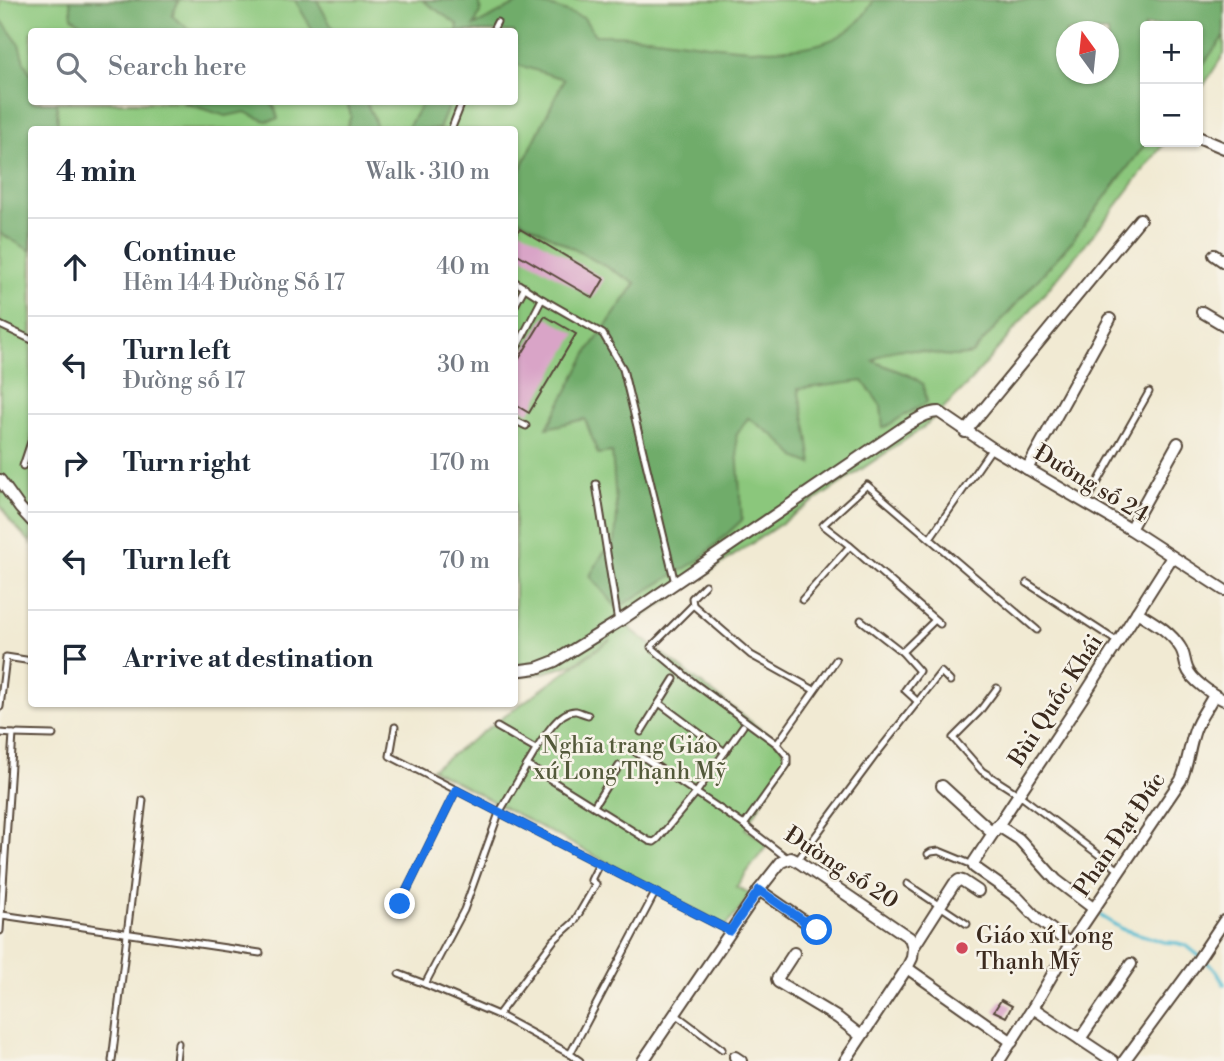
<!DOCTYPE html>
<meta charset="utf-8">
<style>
body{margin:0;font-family:"Libre Bodoni",serif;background:#f2f2f3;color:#1f2937}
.controls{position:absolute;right:21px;top:21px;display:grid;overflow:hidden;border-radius:7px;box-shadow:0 2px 5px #0004}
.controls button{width:63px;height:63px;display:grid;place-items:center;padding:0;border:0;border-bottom:2px solid #e0e1e3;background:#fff;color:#1f2937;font:35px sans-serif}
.compass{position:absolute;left:1056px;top:21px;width:63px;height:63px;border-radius:50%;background:#fff;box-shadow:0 2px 5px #0004;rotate:345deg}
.stop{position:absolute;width:21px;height:21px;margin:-16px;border:5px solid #1a73e8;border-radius:50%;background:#fff}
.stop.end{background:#1a73e8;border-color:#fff;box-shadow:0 2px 7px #0008}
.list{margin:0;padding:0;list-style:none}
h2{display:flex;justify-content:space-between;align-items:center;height:91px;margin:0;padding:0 28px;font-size:30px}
h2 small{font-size:23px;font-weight:400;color:#747a83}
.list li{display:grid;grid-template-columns:46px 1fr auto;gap:21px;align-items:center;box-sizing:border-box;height:98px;padding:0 28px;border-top:2px solid #e0e1e3}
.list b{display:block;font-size:26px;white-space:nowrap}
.list p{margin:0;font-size:23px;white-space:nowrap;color:#747a83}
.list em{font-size:23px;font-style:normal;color:#747a83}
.icon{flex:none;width:38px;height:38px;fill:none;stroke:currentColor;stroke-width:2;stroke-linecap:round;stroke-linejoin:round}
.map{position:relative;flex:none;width:1224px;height:1061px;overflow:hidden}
.search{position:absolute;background:#fff;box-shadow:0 2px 5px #0004;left:28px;top:28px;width:490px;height:77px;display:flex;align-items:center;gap:18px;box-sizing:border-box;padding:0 24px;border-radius:7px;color:#747a83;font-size:26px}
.panel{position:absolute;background:#fff;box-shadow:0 2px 5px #0004;left:28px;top:126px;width:490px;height:581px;border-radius:7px}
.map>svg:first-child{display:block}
.green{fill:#8bc77b;stroke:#63784c;stroke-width:2;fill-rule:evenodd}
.forest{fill:#70ac6b;stroke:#566b44;stroke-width:2;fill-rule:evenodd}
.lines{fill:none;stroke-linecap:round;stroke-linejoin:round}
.stream{stroke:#54bcd2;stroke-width:3.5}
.building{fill:#d9a4c7}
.lane-casing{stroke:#564739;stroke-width:9}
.street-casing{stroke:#564739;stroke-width:14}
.lane{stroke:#fff;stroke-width:5}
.street{stroke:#fff;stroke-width:10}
.route{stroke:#1a73e8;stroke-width:9}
.poi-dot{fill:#d1495b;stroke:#f7f3e8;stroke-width:2.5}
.labels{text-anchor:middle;stroke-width:5;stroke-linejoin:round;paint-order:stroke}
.street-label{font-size:23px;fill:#3b2a1e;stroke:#f7f3e8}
.park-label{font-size:23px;fill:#53593a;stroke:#f7f3e8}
.poi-label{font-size:23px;fill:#3b2a1e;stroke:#f7f3e8;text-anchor:start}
</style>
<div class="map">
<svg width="1224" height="1061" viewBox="0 0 1224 1061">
<rect width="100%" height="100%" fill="#f7f3e8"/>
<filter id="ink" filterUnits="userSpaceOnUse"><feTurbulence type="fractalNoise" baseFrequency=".0143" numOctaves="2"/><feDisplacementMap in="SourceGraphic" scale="14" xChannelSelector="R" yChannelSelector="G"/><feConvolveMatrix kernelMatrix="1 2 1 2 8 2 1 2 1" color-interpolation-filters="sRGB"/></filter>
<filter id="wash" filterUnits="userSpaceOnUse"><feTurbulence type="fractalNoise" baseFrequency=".00686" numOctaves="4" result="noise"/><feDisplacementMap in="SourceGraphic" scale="28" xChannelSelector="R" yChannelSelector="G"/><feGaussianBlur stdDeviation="1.57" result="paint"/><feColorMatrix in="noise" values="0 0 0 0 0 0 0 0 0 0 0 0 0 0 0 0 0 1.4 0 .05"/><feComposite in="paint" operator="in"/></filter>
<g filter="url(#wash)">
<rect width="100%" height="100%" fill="#f1ead3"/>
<path class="green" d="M0,0H1224V54L1198,94V26H1145V142H1165L1111,213L1004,342L966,386L924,427L628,627L782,746L787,758L746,829L768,844L736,887L752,894L726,926L432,769L611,639L574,664L539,674L515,676L514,130H32L31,543L11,522L0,505ZM32,32H514V102H32ZM1066,32H1108V74H1066Z"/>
<g class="forest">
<path d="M70,0H179L172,16L192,31H92L72,17Z"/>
<path d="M295,0H317L334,31H313Z"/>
<path d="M422,0H478L481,11L474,26L522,1L553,7L584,18L595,35C615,35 635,35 655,38C709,44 798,64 846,32C859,24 866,12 874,0H1224V36L1198,71V26H1145V142H1147L1072,241L972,354C967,355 961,356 955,356C925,356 900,338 873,361L913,377L923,384L927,402L883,428L881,406L863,381L798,389L807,429L812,464L797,458L776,437L748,418L736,436L742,520L699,560L617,608L590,576L602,555L615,541L617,515L612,452L598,454L585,419L547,428L589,350L636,283L515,217V181L564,79L515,64L514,32L457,31L458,25ZM1066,32H1108V74H1066Z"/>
<path d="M0,18L19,44L24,62L31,75L32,102H54L57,105L58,129L32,130L31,251L0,233Z"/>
<path d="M181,102H270L275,108L278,119L266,121L245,112L226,116Z"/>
<path d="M347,102H366L374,118L377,129H346L351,116Z"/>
<path d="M423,102H450L439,129H407Z"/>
</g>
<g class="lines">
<path class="stream" d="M1101,916L1122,929L1164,942L1177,943L1187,946L1215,969L1224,984"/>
</g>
<g id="blocks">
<g class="building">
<path d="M520,229L604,279L593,298L514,252V238Z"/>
<path d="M545,316L576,334L529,413L514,404V367Z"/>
<path d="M1001,1000L1012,1006L1006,1017L994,1011Z"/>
</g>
</g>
</g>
<g filter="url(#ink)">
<use href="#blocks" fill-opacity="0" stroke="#564739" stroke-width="2"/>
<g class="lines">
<defs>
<g id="lane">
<path d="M492,32L497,22"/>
<path d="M451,130L462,102"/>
<path d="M514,281L542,299L603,334L623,369L675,583"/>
<path d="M514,307L525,287"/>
<path d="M0,325L32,340"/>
<path d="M514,353L542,299"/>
<path d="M514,420L526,426"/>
<path d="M23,466L32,439"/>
<path d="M596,484L618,622"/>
<path d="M1086,503L1149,392"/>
<path d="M930,538L992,448"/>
<path d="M1027,583L1118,642"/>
<path d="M705,585L692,598L693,605L651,647L694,683L777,744L787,756V765L744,825"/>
<path d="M802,600L850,546"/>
<path d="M693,605L751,655L814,690"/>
<path d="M861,620L902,652"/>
<path d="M940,624L850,546L823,525L867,485L1037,630"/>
<path d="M674,679L659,703L725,752"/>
<path d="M997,688L979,712L953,738L982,771L1018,794L1119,870"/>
<path d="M918,702L905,690L919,671L902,652L935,620"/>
<path d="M0,707L6,657L32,661"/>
<path d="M395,727L390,756L730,931"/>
<path d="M497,727L537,750"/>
<path d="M641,732L659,703"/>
<path d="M0,733L13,734L0,931"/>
<path d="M13,734L53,735"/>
<path d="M777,744L836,660"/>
<path d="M634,751L744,825L787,858"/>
<path d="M527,765C537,750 556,709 576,711C580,712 584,714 588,715"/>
<path d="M594,806L619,766"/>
<path d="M928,854L931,852L939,851L973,865"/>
<path d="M797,861L874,757L941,672L950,681"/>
<path d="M907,884L967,924"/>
<path d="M400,904L456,790"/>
<path d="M2,915L260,953"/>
<path d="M399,974L425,984L498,1015L570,1054L580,1061"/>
<path d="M425,984L464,910L499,813L527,765L649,841L654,842L658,839L696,793L743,726"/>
<path d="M675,1014L722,1049"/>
<path d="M498,1015L554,940L574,922L596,884L591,880L599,864"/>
<path d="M570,1054L655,893"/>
<path d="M112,1061L143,800"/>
<path d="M176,1061L178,1043"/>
</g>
<g id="street">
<path d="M1198,137L1224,148"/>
<path d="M1214,255L1224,262"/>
<path d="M1202,312L1224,325"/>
<path d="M965,432L1140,219"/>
<path d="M1027,469L1110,319"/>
<path d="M0,480L20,508L32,521"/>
<path d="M1130,529L1178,443"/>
<path d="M1137,612C1153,622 1170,631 1180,647C1185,654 1184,661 1187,668C1191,680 1213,695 1224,700"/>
<path d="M514,671L537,668L555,661L618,622L904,427C915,421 926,412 939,412L992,448L1130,529L1224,590"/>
<path d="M942,786L992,832"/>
<path d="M997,825L1019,839L1056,880L1093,908"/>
<path d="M759,890L817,930"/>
<path d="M1070,944L1038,919L1018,898L974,867V862L1085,694L1172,557"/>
<path d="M794,953L777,979L778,982L838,1018L861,1036"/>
<path d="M907,968L1012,1042"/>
<path d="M1033,1008L1113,1061"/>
<path d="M1080,1039L1131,964"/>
<path d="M735,1057L741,1061"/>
<path d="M643,1061L759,890L781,862L791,858L797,861L910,938L913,948"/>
<path d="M845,1061L907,968L912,958L913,948L954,884L959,880L963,881L978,891"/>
<path d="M999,1061L1033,1008L1070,944L1181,780C1188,764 1189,747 1195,730C1199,718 1208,707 1214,695"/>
<path d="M1124,1061L1194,966L1224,921"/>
</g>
</defs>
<use href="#lane" class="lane-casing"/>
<use href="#street" class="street-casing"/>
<use href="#lane" class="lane"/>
<use href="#street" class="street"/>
</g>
</g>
<g class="lines" filter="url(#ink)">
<path class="route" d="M400,904L456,790L730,931L759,890L817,930"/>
</g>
<circle class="poi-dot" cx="962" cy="948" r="7"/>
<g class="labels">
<g class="street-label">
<text transform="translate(1092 483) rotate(31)" y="8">Đường số 24</text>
<text transform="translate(1055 700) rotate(-57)" y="8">Bùi Quốc Khái</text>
<text transform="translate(1119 834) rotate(-56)" y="8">Phan Đạt Đức</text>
<text transform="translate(842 867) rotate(33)" y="8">Đường số 20</text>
</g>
<g class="park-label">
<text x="630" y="753">Nghĩa trang Giáo<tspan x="630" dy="26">xứ Long Thạnh Mỹ</tspan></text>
</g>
<g class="poi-label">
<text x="976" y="943">Giáo xứ Long<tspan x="976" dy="26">Thạnh Mỹ</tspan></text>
</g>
</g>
</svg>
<div class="controls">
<button>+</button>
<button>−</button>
</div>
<svg class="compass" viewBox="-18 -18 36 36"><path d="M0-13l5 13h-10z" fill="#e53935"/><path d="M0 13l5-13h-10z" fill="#747a83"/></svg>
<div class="stop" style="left:817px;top:930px"></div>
<div class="stop end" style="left:400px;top:904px"></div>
<div class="search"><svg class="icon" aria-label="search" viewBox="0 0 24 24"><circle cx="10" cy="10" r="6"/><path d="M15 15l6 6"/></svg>Search here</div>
<section class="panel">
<h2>4 min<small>Walk · 310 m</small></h2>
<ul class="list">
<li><svg class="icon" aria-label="ahead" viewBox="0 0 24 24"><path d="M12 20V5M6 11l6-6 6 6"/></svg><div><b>Continue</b><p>Hẻm 144 Đường Số 17</p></div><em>40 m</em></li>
<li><svg class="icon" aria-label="left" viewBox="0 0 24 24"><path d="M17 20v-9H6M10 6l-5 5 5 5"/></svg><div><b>Turn left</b><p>Đường số 17</p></div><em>30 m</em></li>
<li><svg class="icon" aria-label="right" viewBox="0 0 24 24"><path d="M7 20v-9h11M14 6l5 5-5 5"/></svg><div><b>Turn right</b></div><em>170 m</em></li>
<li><svg class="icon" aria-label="left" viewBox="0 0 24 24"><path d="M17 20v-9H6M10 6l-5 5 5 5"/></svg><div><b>Turn left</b></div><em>70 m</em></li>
<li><svg class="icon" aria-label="arrive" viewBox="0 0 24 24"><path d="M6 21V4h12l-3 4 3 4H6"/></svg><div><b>Arrive at destination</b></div></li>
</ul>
</section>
</div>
